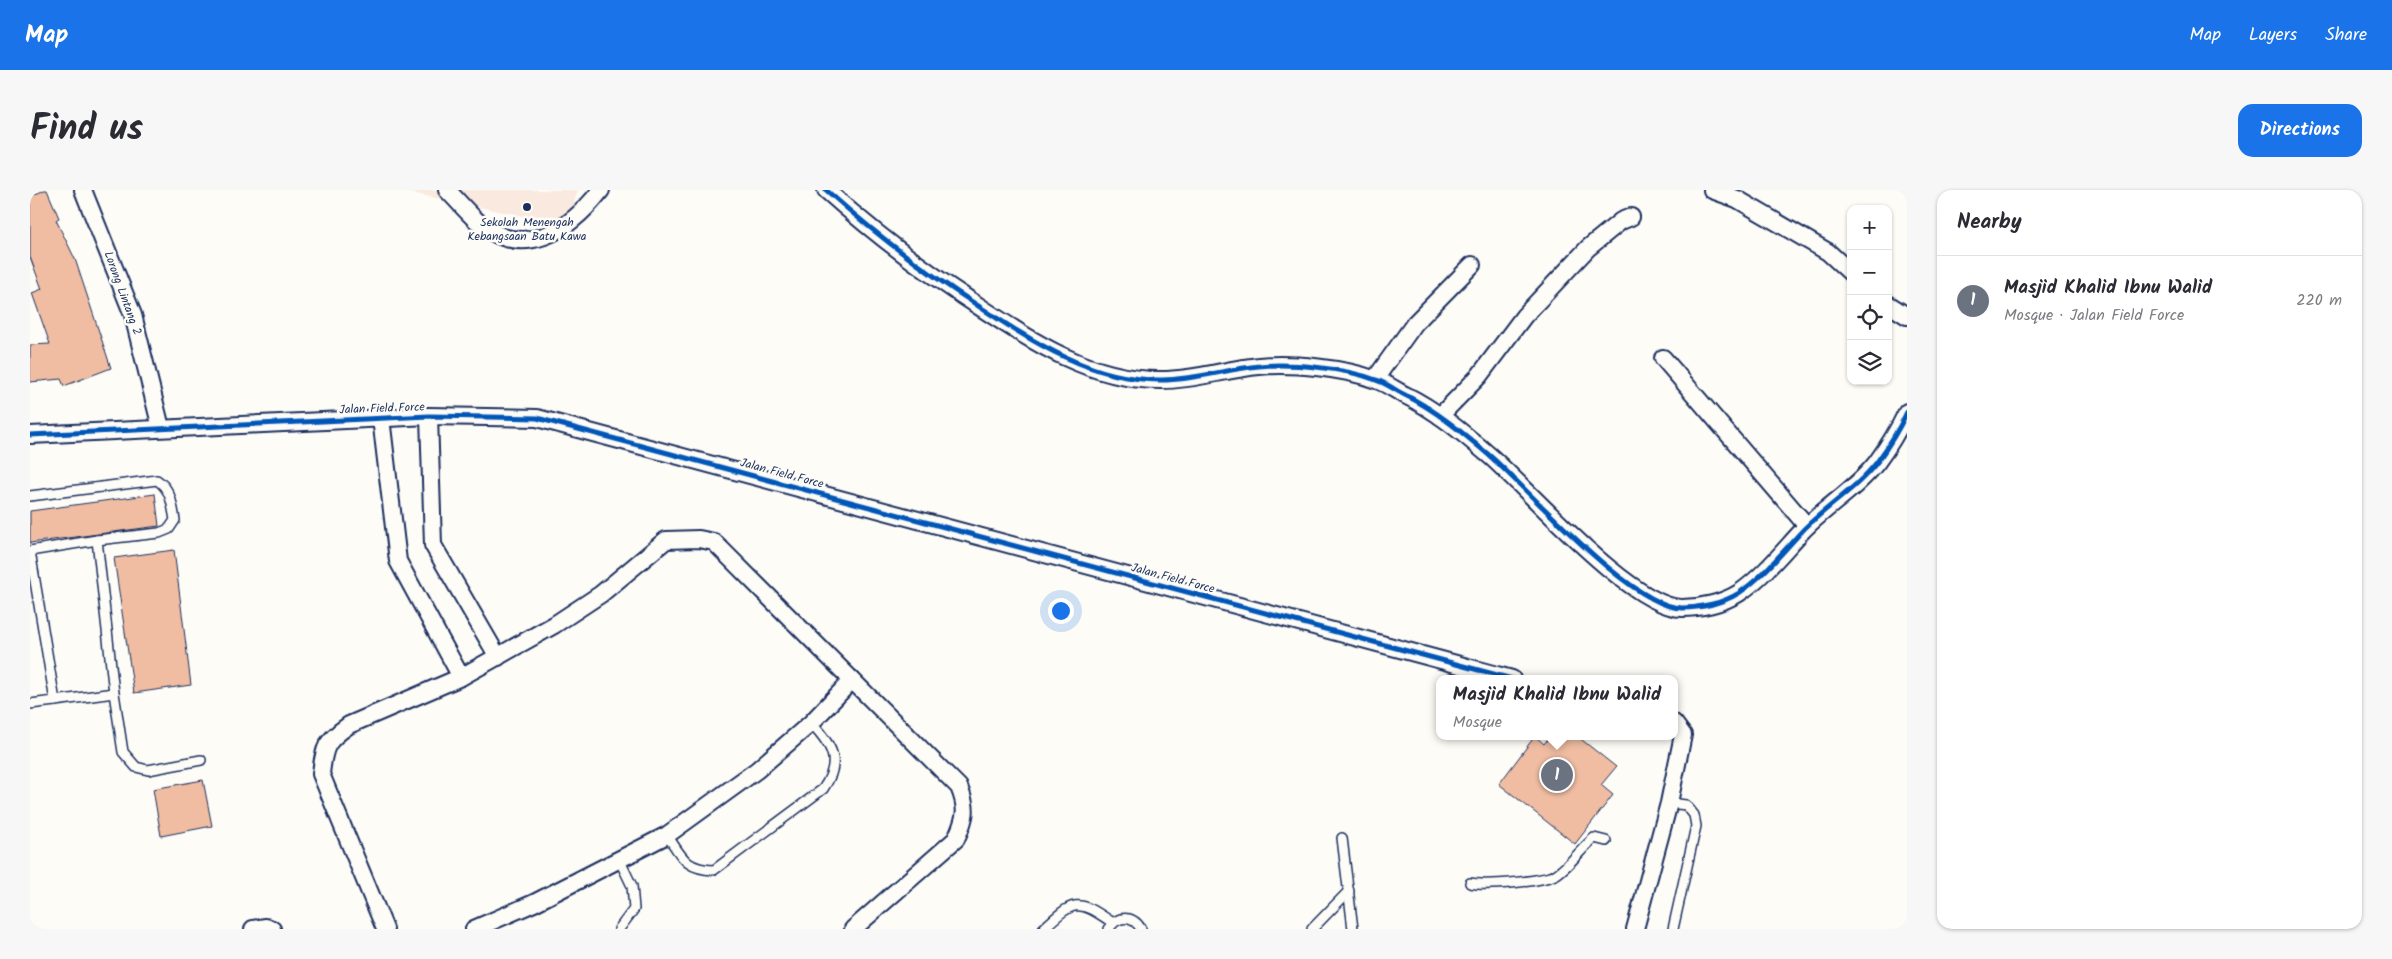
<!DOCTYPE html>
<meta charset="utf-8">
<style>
body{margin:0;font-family:Kalam,sans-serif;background:#f7f7f7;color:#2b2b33}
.controls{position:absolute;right:15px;top:15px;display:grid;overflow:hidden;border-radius:10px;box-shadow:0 1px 4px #0004}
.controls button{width:45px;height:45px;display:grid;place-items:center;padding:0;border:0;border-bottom:1px solid #e1e1e2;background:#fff;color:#2b2b33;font:25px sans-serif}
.you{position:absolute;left:1030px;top:420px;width:18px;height:18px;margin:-12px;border:4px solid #fff;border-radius:50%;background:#1a73e8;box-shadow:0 0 0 8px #1a73e833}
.badge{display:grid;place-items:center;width:32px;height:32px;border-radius:50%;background:#1a73e8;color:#fff;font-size:16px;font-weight:700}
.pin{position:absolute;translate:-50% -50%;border:2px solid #fff;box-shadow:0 1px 5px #0006}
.popup{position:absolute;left:1406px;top:485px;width:242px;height:65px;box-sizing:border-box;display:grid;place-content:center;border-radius:10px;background:#fff;filter:drop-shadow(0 1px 4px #0005);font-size:16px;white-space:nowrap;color:#7c7c81}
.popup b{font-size:19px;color:#2b2b33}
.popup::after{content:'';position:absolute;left:50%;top:100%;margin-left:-10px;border:10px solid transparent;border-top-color:#fff}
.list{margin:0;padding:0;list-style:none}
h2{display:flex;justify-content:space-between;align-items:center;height:65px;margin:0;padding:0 20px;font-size:21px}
h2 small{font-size:16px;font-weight:400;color:#7c7c81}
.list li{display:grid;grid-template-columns:32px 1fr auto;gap:15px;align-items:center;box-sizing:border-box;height:90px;padding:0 20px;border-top:1px solid #e1e1e2}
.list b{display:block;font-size:19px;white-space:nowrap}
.list p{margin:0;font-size:16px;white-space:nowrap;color:#7c7c81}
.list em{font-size:16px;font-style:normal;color:#7c7c81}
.icon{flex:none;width:28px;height:28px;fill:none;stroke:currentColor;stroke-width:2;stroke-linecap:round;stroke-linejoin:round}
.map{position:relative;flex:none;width:1877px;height:739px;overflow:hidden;border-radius:15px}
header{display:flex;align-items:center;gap:30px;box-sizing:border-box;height:70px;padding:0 25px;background:#1a73e8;color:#fff}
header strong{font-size:24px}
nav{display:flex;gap:28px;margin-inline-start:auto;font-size:18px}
.intro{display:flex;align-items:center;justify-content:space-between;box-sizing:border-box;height:120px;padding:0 30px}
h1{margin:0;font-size:35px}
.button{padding:12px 22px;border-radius:15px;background:#1a73e8;color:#fff;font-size:18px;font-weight:700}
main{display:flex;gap:30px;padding:0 30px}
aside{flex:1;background:#fff;border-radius:15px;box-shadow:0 1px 4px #0004}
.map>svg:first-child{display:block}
.built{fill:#f9e9de}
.building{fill:#f0bda2;stroke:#1b2f5e}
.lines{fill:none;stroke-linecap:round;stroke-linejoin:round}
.service-casing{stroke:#1b2f5e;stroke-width:12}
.minor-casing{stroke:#1b2f5e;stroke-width:20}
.service{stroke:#fdfcf7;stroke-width:9}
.minor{stroke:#fdfcf7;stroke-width:16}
.cycleway-casing{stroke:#fdfcf7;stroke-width:8}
.cycleway{stroke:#0057b8;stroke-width:5}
.poi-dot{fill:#1b2f5e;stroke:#fdfcf7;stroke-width:2}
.labels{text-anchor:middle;stroke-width:5;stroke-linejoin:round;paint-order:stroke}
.poi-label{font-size:12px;fill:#1b2f5e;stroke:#fdfcf7}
.street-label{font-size:12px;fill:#1b2f5e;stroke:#fdfcf7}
</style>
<header>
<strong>Map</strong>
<nav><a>Map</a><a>Layers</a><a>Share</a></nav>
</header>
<div class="intro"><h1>Find us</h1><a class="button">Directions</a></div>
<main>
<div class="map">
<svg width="1877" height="739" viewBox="0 0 1877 739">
<rect width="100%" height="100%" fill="#fdfcf7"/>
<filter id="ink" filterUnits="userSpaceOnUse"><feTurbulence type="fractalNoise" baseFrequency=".02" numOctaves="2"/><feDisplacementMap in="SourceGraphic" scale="10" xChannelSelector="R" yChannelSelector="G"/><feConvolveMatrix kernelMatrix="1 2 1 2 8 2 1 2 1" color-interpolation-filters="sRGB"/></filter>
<g filter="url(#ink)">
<path class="built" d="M367,0H548L537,35Z"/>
<g class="building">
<path d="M14,0H17L29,28L26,30L45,69L81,178L34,196L31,189L0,192V155L20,154L2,103L12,99L0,67V7Z"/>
<path d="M125,304L129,336L0,353V321Z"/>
<path d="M144,360L161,495L104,503L84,368Z"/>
<path d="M1505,546L1514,554L1520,546H1547L1586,577L1571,595L1583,605L1545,654L1469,594Z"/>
<path d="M173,590L182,636L131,646L123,599Z"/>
</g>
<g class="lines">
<defs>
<g id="service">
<path d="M0,306L127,290C141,299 142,314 145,330L139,339L129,343L67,350L84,503L93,562L106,577L118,580L171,570"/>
<path d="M0,361L25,511L0,514"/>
<path d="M0,361L67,350"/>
<path d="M25,511L84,503"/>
<path d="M1639,613L1656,615L1664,625L1666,636L1643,739"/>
<path d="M637,645C652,667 655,679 684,680L793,599C812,572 803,556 781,533"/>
<path d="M1312,648L1323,739"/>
<path d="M1440,693C1455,696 1517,692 1528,683C1542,673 1551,659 1564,648L1576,651"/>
<path d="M589,739L604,719L602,696L590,671"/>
<path d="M1013,739C1044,710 1047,708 1083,733"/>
<path d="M1079,739C1087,725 1103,725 1111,739"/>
<path d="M1282,739L1319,701"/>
</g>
<g id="minor">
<path d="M53,0L103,125L131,238"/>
<path d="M417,0C427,10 436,21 447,31C493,72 540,40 571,0"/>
<path d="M796,0C843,42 894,81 947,115C1003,152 1062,191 1132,190C1165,190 1197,179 1229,176C1262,173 1315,178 1346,190C1356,193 1365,200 1375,205C1406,220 1433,243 1460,266C1499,300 1602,418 1652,418C1671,418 1693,413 1709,403C1734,386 1754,360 1774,339C1796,317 1829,296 1847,272C1858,257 1869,239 1877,222"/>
<path d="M1682,0L1707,9L1798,62L1821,83"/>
<path d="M1858,114L1877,126"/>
<path d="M1633,168L1777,336"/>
<path d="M1345,189L1385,133L1442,75"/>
<path d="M399,226L403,355L468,467"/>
<path d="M1410,226L1449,186L1494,126L1558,58L1591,31L1601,27"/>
<path d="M351,228L368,371L431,487"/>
<path d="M0,245L399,226L507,228L1482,489"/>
<path d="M223,739L236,737L242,739"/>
<path d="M355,739L291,584C294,556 296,551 319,535L431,487L524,435L571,404L636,350L669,349L684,352L929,597C938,619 936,627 926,649L823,739"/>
<path d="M444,739L504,713L637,645L727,580L781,533L822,490"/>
<path d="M1605,739L1639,613L1653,545L1644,533"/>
</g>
</defs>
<use href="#service" class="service-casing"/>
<use href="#minor" class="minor-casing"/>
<use href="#service" class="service"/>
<use href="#minor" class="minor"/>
<defs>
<g id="cycleway">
<path d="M796,0C843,42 894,81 947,115C1003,152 1062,191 1132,190C1165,190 1197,179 1229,176C1262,173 1315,178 1346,190C1356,193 1365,200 1375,205C1406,220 1433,243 1460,266C1499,300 1602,418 1652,418C1671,418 1693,413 1709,403C1734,386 1754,360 1774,339C1796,317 1829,296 1847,272C1858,257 1869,239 1877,222"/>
<path d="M0,245L399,226L507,228L1482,489"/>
</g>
</defs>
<use href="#cycleway" class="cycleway-casing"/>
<use href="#cycleway" class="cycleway"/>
</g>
</g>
<circle class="poi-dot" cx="497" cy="17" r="5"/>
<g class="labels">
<g class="poi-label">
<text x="497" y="36">Sekolah Menengah<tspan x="497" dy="14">Kebangsaan Batu Kawa</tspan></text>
</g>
<g class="street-label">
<text transform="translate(93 103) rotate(70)" y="4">Lorong Lintang 2</text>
<text transform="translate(352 218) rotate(-2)" y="4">Jalan Field Force</text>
<text transform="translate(752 283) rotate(15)" y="4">Jalan Field Force</text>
<text transform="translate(1143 388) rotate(15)" y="4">Jalan Field Force</text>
</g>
</g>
</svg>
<div class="controls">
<button>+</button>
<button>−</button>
<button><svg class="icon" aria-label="locate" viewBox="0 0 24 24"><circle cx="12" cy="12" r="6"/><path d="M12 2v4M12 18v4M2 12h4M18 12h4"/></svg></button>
<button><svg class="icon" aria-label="layers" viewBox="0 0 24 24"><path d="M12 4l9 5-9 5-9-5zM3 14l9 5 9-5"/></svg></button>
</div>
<div class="you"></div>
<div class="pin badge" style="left:1527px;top:585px;background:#6b7280">1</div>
<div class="popup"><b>Masjid Khalid Ibnu Walid</b>Mosque</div>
</div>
<aside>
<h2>Nearby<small></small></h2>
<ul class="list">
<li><span class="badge" style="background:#6b7280">1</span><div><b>Masjid Khalid Ibnu Walid</b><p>Mosque · Jalan Field Force</p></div><em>220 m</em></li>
</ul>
</aside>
</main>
